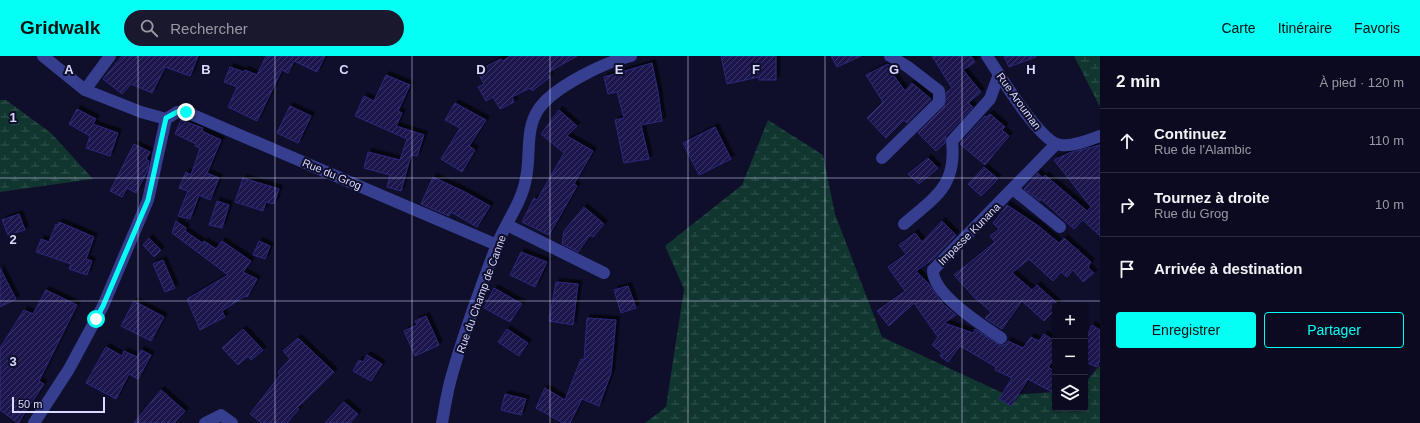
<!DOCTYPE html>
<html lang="fr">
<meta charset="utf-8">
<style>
body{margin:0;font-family:Arial,sans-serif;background:#19182d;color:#f1f3f6}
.controls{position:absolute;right:12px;bottom:12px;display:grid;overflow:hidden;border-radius:4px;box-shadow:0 1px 3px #0004}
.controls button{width:36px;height:36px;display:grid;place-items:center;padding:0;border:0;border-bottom:1px solid #2b2b3e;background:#0b0a20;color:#f1f3f6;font:20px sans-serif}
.scale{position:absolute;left:12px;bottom:10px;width:93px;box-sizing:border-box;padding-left:4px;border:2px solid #d8daff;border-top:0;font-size:11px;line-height:14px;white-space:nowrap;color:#d8daff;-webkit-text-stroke:3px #0f0e2b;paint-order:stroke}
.stop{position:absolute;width:12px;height:12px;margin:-9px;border:3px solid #04fff4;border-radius:50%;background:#fff}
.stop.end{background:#04fff4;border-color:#fff;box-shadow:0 1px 4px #0008}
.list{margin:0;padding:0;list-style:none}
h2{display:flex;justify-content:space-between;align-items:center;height:52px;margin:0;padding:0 16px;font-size:17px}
h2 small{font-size:13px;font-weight:400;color:#9a9aa5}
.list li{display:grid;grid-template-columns:26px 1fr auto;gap:12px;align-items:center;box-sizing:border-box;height:64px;padding:0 16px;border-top:1px solid #2b2b3e}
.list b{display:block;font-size:15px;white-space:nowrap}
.list p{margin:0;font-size:13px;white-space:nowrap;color:#9a9aa5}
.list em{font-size:13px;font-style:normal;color:#9a9aa5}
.actions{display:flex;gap:8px;padding:12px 16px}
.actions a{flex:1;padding:9px 0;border:1px solid #04fff4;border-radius:4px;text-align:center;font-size:14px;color:#04fff4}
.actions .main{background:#04fff4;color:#111}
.icon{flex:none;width:22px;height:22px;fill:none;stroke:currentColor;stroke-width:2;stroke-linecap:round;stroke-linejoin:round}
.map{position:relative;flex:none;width:1100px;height:367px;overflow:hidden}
header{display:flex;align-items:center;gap:24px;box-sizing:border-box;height:56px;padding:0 20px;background:#04fff4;color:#111}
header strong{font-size:19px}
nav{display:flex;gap:22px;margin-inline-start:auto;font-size:14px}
.search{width:280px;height:36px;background:#19182d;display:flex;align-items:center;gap:10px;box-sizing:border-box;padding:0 14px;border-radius:22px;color:#9a9aa5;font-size:15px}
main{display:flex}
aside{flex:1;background:#0b0a20}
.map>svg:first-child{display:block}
.wetland{fill:url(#wetland-marsh)}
.building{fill:url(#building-hatch);stroke:#2d287c;filter:url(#shadow)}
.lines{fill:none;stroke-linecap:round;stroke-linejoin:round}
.minor{stroke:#353e8f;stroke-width:12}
.route{stroke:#04fff4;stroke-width:5}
.grid{fill:none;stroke:#d8daff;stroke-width:1;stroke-opacity:0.55}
.labels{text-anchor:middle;stroke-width:4;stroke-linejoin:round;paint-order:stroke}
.street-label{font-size:11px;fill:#d8daff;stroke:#0f0e2b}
.grid-label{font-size:13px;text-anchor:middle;font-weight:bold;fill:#d8daff;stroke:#0f0e2b;stroke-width:4;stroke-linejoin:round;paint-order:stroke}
</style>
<header>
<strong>Gridwalk</strong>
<div class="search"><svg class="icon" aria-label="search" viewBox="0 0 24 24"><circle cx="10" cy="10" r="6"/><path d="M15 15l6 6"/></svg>Rechercher</div>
<nav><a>Carte</a><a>Itinéraire</a><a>Favoris</a></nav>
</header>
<main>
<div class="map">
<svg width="1100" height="367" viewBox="0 0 1100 367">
<defs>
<pattern id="wetland-marsh" width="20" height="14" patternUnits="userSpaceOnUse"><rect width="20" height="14" fill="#11362f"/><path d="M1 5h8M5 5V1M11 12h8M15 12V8" fill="none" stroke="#33524e"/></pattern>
<pattern id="building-hatch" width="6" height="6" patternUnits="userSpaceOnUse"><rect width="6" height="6" fill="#1b184e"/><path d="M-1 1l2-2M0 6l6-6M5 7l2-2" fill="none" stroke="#3b3969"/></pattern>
<filter id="shadow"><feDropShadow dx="3.5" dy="-3.5" stdDeviation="0" flood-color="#0009"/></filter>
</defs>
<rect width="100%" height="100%" fill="#0f0e2b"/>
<g class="wetland">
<path d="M1074,0H1100V51Z"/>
<path d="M0,44H6L51,77L93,123L0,136Z"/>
<path d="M768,64L823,99L835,158L882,281L1007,339L1055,336V352H1085V327L1100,309V367H645L666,351L684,233L665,190L742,129Z"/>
</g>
<g class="building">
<path d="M122,0H198L190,20L165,11L152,37L131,28L122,38L103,23Z"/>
<path d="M266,0H325L317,16L294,5L288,17L282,14L257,65L228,51L237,31L224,26L230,11L244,16L245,14L257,19Z"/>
<path d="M510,0H577L547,17L550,21L532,35L530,32L512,41L514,46L500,53L493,41L486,45L478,31L484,28L477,15L501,3L503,5Z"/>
<path d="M721,0H776V24H759V21L727,28Z"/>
<path d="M831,0H861L837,11Z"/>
<path d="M932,0H971L975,6L963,14L981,36L968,47L973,51L946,80L945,87L936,95L918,77L944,51L946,37L952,32Z"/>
<path d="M1004,0H1036V1L1009,11Z"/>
<path d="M652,7L658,36L662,65L641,69L649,103L624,107L615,64L624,62L617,36L608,38L604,21Z"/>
<path d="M888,8L895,14L892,17L905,35L912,27L931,43L907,67L904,64L886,82L867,62L883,46L866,19Z"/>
<path d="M386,19L410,29L398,55L402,57L396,70L424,79L417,100L411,99L401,135L387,131L390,119L364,112L368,96L400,104L407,83L355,60L364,40L374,45Z"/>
<path d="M455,47L486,64L469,90L475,94L462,116L441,103L460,72L445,64Z"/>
<path d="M290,50L311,60L298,87L277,77Z"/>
<path d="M77,53L96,63L93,68L118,77L110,100L86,92L90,80L69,68Z"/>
<path d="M559,54L577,70L567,80L593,95L574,128L577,130L549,179L522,166L534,142L537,144L564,97L541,78Z"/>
<path d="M990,58L1005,71L1002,74L1009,80L985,109L960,88L985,60L986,61Z"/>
<path d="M181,64L203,72L202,75L221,84L207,117L219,122L210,144L199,139L190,163L178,160L188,135L179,132L186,116L191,119L200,92L195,90L196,88L175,78Z"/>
<path d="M715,71L731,103L699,119L683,87Z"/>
<path d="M134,88L150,96L146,103L149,105L147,116L136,137L127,132L122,141L110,135Z"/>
<path d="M1100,89V180L1083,164L1074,173L1041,143L1040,145L1024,133L1038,117L1043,122L1045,119L1087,155L1091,151L1054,104L1069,97Z"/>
<path d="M928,102L938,112L919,128L908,118Z"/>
<path d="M984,111L998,123L981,140L968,128Z"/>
<path d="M433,121L465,136L490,150L477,171L451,156L449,160L421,148Z"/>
<path d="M243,122L279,133L274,148L266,146L263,155L235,146Z"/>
<path d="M217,145L229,149L222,172L209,169Z"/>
<path d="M1007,149L1037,169L1059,187L1064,182L1091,206L1088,211L1094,217L1083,226L1073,214L1067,221L1061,216L1053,225L1029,203L1012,217L1032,234L1037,229L1059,249L1055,250V254L1044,265L1022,245L1002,273L985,262L991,256L974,241L954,219L995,186L990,180L999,173L993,167Z"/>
<path d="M584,151L604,168L593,181L590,179L578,196L562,188L564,175Z"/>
<path d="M19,158L25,174L8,179L2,164Z"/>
<path d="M176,165L186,172L185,175L204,188V185L216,193L222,185L251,205L243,216L257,223L247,241L245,240L222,255L225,261L200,274L187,243L228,219L172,177Z"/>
<path d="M942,165L956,179L933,203L916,215L928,227L943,248L956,259L944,267L973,277L975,273L1000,289H1005L1008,285L1023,292L1031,281L1039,285L1044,278L1055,285V302L1048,311L1055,315V329L1052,336L1028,323L1011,350L999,343L1012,322L995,314L996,311L960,290L948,306L940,300L942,297L932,289L938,281L914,247L889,270L877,255L905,235L888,211L906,198L899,189L915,177L922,186Z"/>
<path d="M59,166L94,181L86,203L92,205L87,219L69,213L71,208L36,196L41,183L49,186L56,168L58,169Z"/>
<path d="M149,182L161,194L154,201L143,189Z"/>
<path d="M259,185L270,190L265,203L253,199Z"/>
<path d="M521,196L547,206L535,231L510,219Z"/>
<path d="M163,204L175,232L165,236L153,208Z"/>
<path d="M0,212L16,243L0,251Z"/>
<path d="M556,226L578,228L573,269L549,265Z"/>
<path d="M628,230L636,252L621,257L614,234Z"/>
<path d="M494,232L522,248L510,266L484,252Z"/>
<path d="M46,234L77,249L39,325L44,328L18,367L0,354V292L24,254L33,258Z"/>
<path d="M134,245L164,261L151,285L121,270Z"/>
<path d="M426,260L439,289L415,300L404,275L417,269L415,265Z"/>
<path d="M587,262L616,264L611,317L599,350L582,343L570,367H563L536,352L545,332L565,344L581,303L584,304Z"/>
<path d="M1092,269L1100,274V304L1097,311L1085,306V291L1088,283L1086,282Z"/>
<path d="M243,273L263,294L251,304L248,300L238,309L222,292Z"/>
<path d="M507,273L528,287L519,300L498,286Z"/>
<path d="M298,282L334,316L297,352L299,353L287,367H261L250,358L280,319L278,316L290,303L283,295Z"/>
<path d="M106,291L122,300L124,295L137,301L141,294L151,299L138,323L129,318L116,343L86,327Z"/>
<path d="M367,299L382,308L371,325L353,315L359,304L363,306Z"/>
<path d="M161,334L185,355L174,367H134Z"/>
<path d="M505,338L526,343L521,359L501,354Z"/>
<path d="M344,346L358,358L350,367H325Z"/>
</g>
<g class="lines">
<g class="minor">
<path d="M43,0L85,34L141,56L166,63"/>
<path d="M987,0C999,18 1041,88 1061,89C1073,91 1089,84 1100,80"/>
<path d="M85,34L110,0"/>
<path d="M166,63L177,56H186L497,189"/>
<path d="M882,102L939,46V35L908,11L890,0"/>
<path d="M1014,134L1060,171"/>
<path d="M904,168C935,141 957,130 952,85L990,43L999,18"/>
<path d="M507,169L604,217"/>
<path d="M1001,282C982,269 932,238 933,214L1056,88"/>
<path d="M34,367L69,313L103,250L148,144L166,63"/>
<path d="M205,367L221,359L232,367"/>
<path d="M442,367C445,351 447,335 452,319C464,276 480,233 496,191C505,167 522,147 526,122C531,99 525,74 538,54C553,31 605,6 631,0"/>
</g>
</g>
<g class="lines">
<path class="route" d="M96,263L103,250L148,144L166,62L177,56H186"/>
</g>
<path class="grid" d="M138,0V367M275,0V367M412,0V367M550,0V367M688,0V367M825,0V367M962,0V367M0,122H1100M0,245H1100"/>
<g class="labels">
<g class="street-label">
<text transform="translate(1019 45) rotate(54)" y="4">Rue Arouman</text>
<text transform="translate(332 118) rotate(23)" y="4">Rue du Grog</text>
<text transform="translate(969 178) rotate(-45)" y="4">Impasse Kunana</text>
<text transform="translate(481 238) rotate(-70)" y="4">Rue du Champ de Canne</text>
</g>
</g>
<g class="grid-label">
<text x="69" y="18">A</text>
<text x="206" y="18">B</text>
<text x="344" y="18">C</text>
<text x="481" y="18">D</text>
<text x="619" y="18">E</text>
<text x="756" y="18">F</text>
<text x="894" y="18">G</text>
<text x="1031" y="18">H</text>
<text x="13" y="66">1</text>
<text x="13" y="188">2</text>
<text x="13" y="310">3</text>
</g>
</svg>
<div class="controls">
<button>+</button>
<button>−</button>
<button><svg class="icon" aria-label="layers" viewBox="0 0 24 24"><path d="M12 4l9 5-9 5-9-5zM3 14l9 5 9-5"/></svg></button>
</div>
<div class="scale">50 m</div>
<div class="stop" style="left:96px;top:263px"></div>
<div class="stop end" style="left:186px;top:56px"></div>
</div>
<aside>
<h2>2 min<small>À pied · 120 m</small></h2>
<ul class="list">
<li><svg class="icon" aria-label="ahead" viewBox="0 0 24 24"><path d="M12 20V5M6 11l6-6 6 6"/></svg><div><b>Continuez</b><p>Rue de l'Alambic</p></div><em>110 m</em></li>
<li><svg class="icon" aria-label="right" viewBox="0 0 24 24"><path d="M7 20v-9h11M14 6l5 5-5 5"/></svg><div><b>Tournez à droite</b><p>Rue du Grog</p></div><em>10 m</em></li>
<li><svg class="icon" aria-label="arrive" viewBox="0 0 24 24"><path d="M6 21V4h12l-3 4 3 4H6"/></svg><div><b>Arrivée à destination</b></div></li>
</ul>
<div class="actions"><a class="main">Enregistrer</a><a>Partager</a></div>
</aside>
</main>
